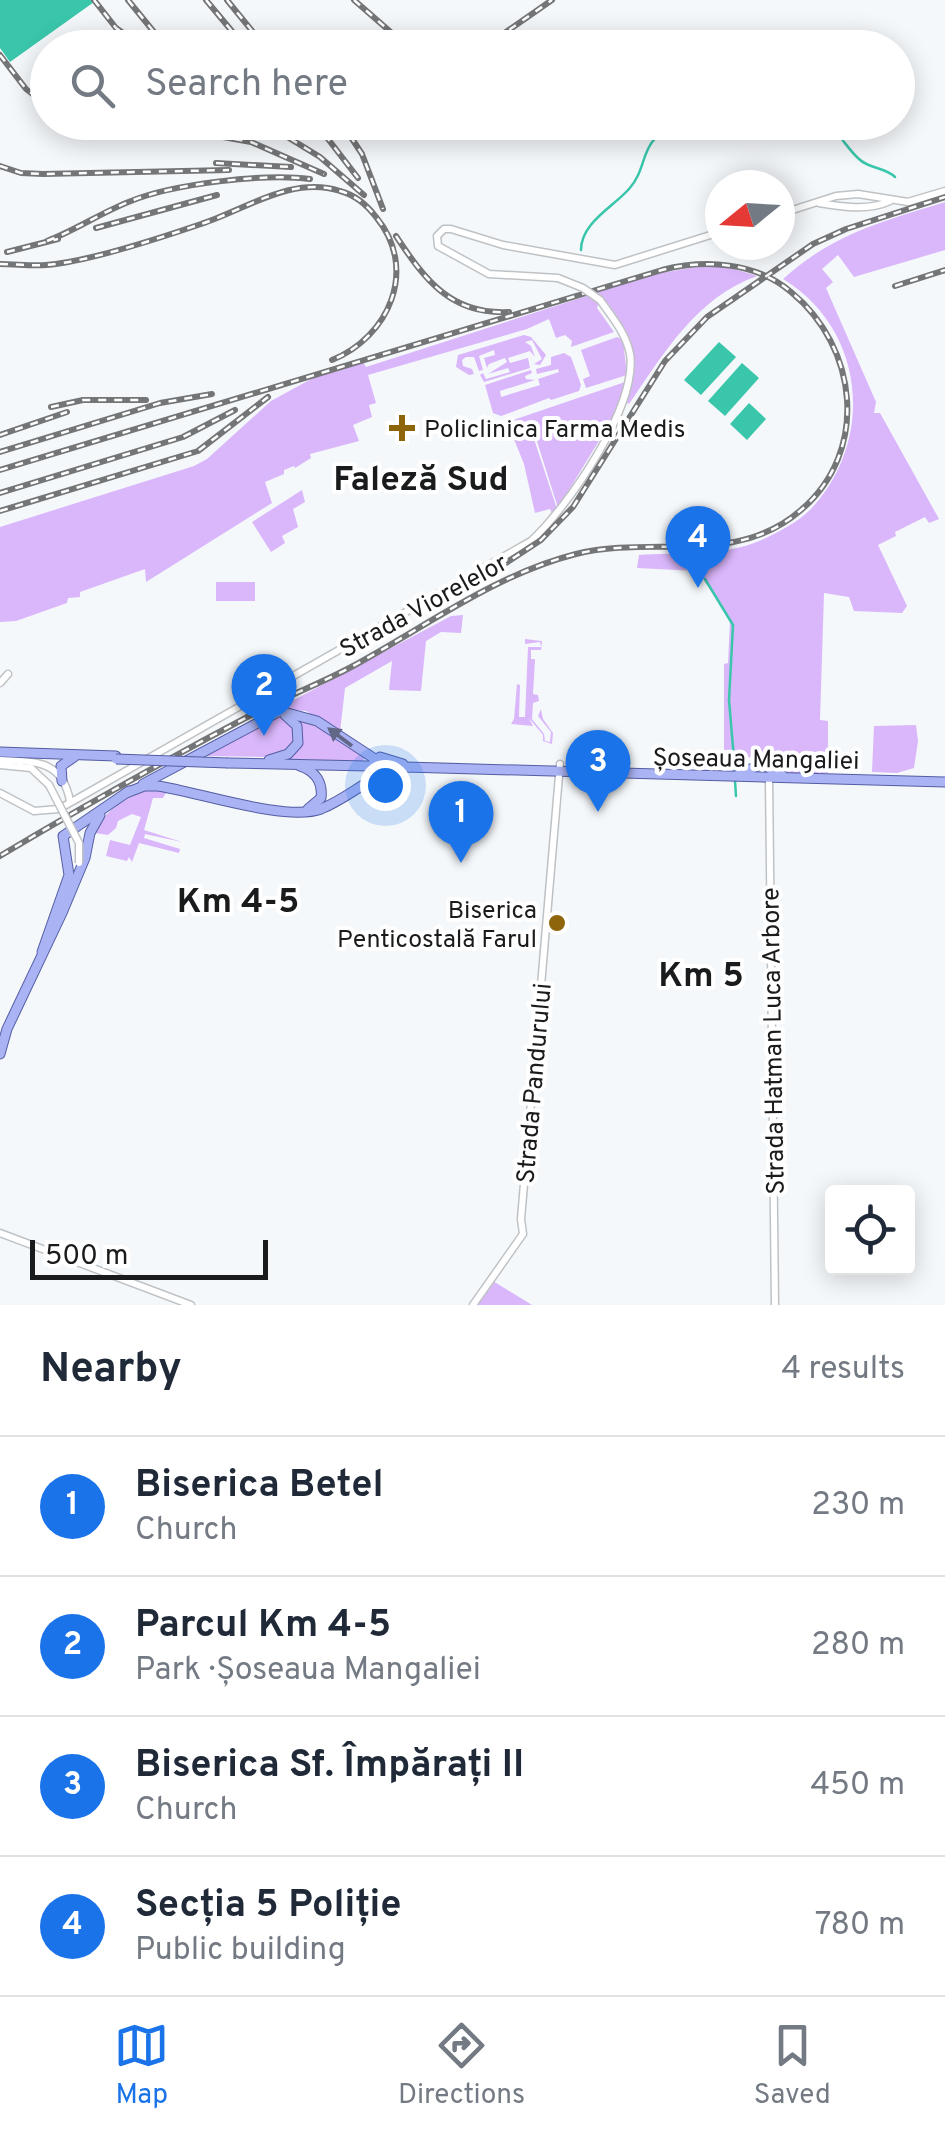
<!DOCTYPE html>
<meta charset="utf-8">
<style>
body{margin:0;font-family:Overpass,sans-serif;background:#f2f2f3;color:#1f2937}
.controls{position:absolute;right:30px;bottom:30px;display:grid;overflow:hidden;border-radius:10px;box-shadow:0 5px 25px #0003}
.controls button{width:90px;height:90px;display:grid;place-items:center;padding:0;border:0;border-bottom:2px solid #e0e1e3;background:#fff;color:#1f2937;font:50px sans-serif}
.compass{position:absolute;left:705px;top:170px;width:90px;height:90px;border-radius:50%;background:#fff;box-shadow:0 5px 25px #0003;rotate:252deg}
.scale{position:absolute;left:30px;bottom:25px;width:238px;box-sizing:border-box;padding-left:10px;border:5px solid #1a1b1c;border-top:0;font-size:28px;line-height:35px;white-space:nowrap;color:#1a1b1c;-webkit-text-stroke:8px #fff;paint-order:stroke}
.you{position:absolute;left:385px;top:785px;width:35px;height:35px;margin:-25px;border:8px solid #fff;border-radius:50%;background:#1a73e8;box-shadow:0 0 0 15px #1a73e833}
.badge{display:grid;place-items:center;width:65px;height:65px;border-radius:50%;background:#1a73e8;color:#fff;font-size:32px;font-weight:700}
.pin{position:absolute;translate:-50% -82px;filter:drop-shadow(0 2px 5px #0008)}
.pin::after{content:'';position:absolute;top:52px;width:35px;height:30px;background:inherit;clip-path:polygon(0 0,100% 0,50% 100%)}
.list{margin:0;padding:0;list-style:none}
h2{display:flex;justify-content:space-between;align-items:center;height:130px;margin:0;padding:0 40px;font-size:42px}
h2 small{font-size:32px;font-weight:400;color:#747a83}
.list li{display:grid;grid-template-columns:65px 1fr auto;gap:30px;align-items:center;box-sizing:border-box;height:140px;padding:0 40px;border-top:2px solid #e0e1e3}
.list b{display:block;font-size:38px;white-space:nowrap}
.list p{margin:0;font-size:32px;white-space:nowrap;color:#747a83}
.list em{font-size:32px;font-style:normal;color:#747a83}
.icon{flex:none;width:55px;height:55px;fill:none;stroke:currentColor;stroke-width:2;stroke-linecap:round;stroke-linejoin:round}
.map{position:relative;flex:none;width:945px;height:1305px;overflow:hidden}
.search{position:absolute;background:#fff;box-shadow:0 5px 25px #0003;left:30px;right:30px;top:30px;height:110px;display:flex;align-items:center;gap:25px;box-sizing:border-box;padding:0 35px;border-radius:55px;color:#747a83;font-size:38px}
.sheet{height:690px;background:#fff}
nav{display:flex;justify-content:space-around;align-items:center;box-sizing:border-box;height:140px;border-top:2px solid #e0e1e3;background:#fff;font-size:28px;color:#747a83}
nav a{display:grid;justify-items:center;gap:5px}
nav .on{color:#1a73e8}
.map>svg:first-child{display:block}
.green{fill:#dab6fb}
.water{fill:#39c6ab}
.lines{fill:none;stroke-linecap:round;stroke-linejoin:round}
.stream{stroke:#39c6ab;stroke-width:2.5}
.minor-casing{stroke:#bfc2c5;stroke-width:9}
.major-casing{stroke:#535da3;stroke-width:11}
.minor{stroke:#fff;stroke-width:6}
.major{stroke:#aab3f3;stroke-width:9}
.rail-casing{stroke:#737576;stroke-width:6}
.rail{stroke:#fff;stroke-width:2.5;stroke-dasharray:8;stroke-linecap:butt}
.minor-bridge-casing{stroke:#bfc2c5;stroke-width:9;stroke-linecap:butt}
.major-bridge-casing{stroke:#535da3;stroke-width:11;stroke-linecap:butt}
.minor-bridge{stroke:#fff;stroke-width:6}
.major-bridge{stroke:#aab3f3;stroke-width:9}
.oneway{fill:#626788}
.poi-dot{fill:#8e650a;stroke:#fff;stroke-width:4}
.labels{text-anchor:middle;stroke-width:8;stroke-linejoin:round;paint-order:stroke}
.poi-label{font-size:25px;fill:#1a1b1c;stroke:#fff;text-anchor:start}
.street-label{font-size:25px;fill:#1a1b1c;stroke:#fff}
.district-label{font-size:35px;font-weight:bold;fill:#1a1b1c;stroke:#fff}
</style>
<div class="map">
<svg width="945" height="1305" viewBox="0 0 945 1305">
<rect width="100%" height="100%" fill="#f5f8fb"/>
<g class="green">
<path d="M945,202V250L854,277L838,255L822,269L833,282L826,288L876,402L874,413H880L939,519L929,523L925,517L895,532L896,536L878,545L907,606L902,613L854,611L849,597L824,593L820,720L828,721V773H786L771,765L770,758L743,757L748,765L738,771L724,772V664L728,663L730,621L698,571L637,568L639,555C674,552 727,556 759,541C777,533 797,523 811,509C876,439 865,329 783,279C834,233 882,222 945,202Z"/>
<path d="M702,266L728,267L757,276C696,298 664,353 629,404L627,403C641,361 628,322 597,292L655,274Z"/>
<path d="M590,295L599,302L597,308L614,332L571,347L572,341L565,335L556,338L549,319L527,329L368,375L376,403L369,405L372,417L353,425L359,441L310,454L311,458L295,468L294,466L284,470V474L265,482L272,503L146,582L145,569L80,592V597L68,598L67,603L16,621L0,622V527L194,466L207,459L271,401L313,378L363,362L366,367Z"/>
<path d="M524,335L531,337L546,355L540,365L534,364L542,359L532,340L525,342L531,346L535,357L530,351L508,358L510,363L528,358L530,368L484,382L480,375L483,373L486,379L510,372L508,368L488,374L507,362L505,358L489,364L487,368L484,358L495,355L494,350L479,356L483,370L479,371L474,357H466L462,360L463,366L472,369L474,374L469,375L456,367L458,355Z"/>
<path d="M617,337L623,340L627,375L586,388L583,379L590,376L581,350Z"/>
<path d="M564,353L571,357L581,385L579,391L551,400L549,398L501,416L493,413L485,385L531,370L532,373L525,376L526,379L535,380L500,391L501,397L540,385L538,379L559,372L558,369L537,374L536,369L551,365V357Z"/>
<path d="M625,382L622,403L558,508L535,435L529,433L534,439L557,509L552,514L550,509L535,513L524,464L507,422Z"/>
<path d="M302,490L305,502L293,509L298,527L282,536L285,543L271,552L252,522Z"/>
<rect x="216" y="582" width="39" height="19"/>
<path d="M463,615L461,633L441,632L426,641L421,691L389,690L392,661L345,688L340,732L306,711L277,709L451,616Z"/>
<path d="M525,639L542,641L541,650H531V659H535L533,694L538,695L539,701L533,703L532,719L544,734L545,741L550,742L551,732L538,716L541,709L543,719L553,733L552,744L543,741V735L529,718L533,726L511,724L514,719L517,684L520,685L519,717H525L528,647H541L540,642L525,644Z"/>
<path d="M279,716L286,717L295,730V744L279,755L265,757L198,756Z"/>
<path d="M294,718L307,719L367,757L362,761L283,759L293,752Z"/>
<path d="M916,725L918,741L914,768L897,773L872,772L874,726Z"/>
<path d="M149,790L167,791L163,798H153L144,830L182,842L145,834L144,838L180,849L179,853L139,843L132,862L129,857L127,861L106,856L110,840L130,845L141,817L132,814L118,821L116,828L108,835L95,833C105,809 125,798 149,790Z"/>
<path d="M493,1281L532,1305H475Z"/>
</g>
<g class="water">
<path d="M0,0H93L94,2L10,62L0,48Z"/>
<path d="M719,342L736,357L701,395L684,380Z"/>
<path d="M742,363L759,378L725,416L708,401Z"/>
<path d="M749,403L766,419L747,440L730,424Z"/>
</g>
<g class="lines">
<g class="stream">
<path d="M795,122H799"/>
<path d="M816,122C838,126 844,146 859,159C869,169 885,167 895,177"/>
<path d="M581,250C581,223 612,208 629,189C651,164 635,142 680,122"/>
<path d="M705,579L733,625L729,700L735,771"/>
<path d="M735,781L736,796"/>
</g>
<defs>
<g id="minor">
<path d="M819,203C842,207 869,211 890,201"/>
<path d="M780,214L836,196L858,194L908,202L945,191"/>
<path d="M558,278L489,274L438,246L437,236L444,229H451L503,245L615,265L720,232"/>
<path d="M0,683L8,674"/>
<path d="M0,760C35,762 62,759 70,801"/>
<path d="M0,765L31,768L49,785"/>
<path d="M769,778L775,1305"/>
<path d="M0,793L34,811L59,809L531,541C568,507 638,406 630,354C626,333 612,317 600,300"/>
<path d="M0,1233L191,1305"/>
<path d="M473,1305L523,1234L521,1219L560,764"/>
</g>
<g id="major">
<path d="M0,752L116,756"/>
<path d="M269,760L288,754L298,743L297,726L285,715"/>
<path d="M228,763L368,766L375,771"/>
<path d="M300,766C315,771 323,782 321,798L308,809"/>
<path d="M372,768L374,761L380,757L403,764"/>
<path d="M739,774L762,764L782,775"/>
<path d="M62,781L61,766L74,757"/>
<path d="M143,784L280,711L317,721L375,759"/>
<path d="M126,793L144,786H158C198,792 286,822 321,809C351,797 372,773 405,767L945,782"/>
<path d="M42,952L69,875L63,836L129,791"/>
<path d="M0,1054L7,1029L62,913L85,858L90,833L100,815"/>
</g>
</defs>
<use href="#minor" class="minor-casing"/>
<use href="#major" class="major-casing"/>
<use href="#minor" class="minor"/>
<use href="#major" class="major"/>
<defs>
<g id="rail">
<path d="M94,0L116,28L143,47"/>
<path d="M128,0L167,48"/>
<path d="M206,0L246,48"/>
<path d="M227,0L266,48"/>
<path d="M354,0L409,48"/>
<path d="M483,48L552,0"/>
<path d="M0,55L26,89L48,106"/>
<path d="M113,122L152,129"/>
<path d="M140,122L251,142L324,174"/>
<path d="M263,122L320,157L364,195"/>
<path d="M315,122L358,178"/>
<path d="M341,122L362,154L383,209"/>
<path d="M216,163L291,167"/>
<path d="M0,166L21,173L43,174L229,170"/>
<path d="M96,228L217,195"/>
<path d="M396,236C425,280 451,315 509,312"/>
<path d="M47,241C76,230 102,212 131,201C173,184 265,173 310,179"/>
<path d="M7,252L58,239"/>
<path d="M0,264C15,264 31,266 46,265C88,262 160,238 201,224C245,210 292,175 340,191C355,195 367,205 376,217C419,269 389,337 332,360"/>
<path d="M895,286L945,270"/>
<path d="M51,407L83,400H146"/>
<path d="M0,435L67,412"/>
<path d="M0,452L160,403L212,394"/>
<path d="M0,470L662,270C705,259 756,262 791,292C858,347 870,451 801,510C736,567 653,535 576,554C496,574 425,627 353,666C320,684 284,697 251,715C166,760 82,807 0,856"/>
<path d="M0,493L183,437L235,410"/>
<path d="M0,511L198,451L268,397"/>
<path d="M486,576L541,540L573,507L665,361L707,317L813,244L846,229L945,197"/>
</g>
</defs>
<use href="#rail" class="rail-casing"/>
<use href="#rail" class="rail"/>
<defs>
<g id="minor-bridge">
<path d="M558,278L583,288L600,300"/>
<path d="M49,785L79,843V863"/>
</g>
<path id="major-bridge" d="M116,759L228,763"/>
</defs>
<use href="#minor-bridge" class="minor-bridge-casing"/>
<use href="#major-bridge" class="major-bridge-casing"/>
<use href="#minor-bridge" class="minor-bridge"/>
<use href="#major-bridge" class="major-bridge"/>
</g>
<defs><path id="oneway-solid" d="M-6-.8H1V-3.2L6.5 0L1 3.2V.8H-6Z" transform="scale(2.5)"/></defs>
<use class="oneway" href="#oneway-solid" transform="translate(340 737) rotate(-143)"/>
<g class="poi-dot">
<path d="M397 413h10v10h10v10h-10v10h-10v-10h-10v-10h10z"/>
<circle cx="557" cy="923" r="10"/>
</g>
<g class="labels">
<g class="poi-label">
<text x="424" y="437">Policlinica Farma Medis</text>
<text x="537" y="918" text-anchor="end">Biserica<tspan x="537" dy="29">Penticostală Farul</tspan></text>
</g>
<g class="street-label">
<text transform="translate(423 605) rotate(-29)" y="9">Strada Viorelelor</text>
<text transform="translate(756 758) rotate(1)" y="9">Șoseaua Mangaliei</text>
<text transform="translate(772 1041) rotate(-91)" y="9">Strada Hatman Luca Arbore</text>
<text transform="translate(533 1083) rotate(-85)" y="9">Strada Pandurului</text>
</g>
<g class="district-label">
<text x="421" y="490">Faleză Sud</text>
<text x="238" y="912">Km 4-5</text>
<text x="701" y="986">Km 5</text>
</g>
</g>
</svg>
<div class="controls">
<button><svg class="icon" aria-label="locate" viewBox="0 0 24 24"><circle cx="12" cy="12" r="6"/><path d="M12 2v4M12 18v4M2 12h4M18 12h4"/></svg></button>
</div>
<svg class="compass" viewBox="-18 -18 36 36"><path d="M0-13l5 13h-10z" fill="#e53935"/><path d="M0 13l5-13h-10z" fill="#747a83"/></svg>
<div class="scale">500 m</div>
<div class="you"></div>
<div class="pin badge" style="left:461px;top:863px">1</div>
<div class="pin badge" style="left:264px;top:736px">2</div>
<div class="pin badge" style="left:598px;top:812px">3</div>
<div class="pin badge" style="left:698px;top:588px">4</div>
<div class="search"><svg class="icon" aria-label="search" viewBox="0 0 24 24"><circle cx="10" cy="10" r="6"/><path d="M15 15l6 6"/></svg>Search here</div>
</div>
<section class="sheet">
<h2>Nearby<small>4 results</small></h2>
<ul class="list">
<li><span class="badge">1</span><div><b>Biserica Betel</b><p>Church</p></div><em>230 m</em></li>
<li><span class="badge">2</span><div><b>Parcul Km 4-5</b><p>Park · Șoseaua Mangaliei</p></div><em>280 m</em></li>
<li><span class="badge">3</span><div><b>Biserica Sf. Împărați II</b><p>Church</p></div><em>450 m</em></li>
<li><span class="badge">4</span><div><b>Secția 5 Poliție</b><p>Public building</p></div><em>780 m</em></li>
</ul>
</section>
<nav>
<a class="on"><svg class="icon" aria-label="map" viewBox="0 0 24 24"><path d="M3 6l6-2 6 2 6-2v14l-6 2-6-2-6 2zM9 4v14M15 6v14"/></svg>Map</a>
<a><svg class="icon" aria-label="directions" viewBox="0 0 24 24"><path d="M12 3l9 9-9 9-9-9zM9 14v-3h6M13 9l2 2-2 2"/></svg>Directions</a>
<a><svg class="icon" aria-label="saved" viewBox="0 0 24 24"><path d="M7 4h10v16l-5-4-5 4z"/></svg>Saved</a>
</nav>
